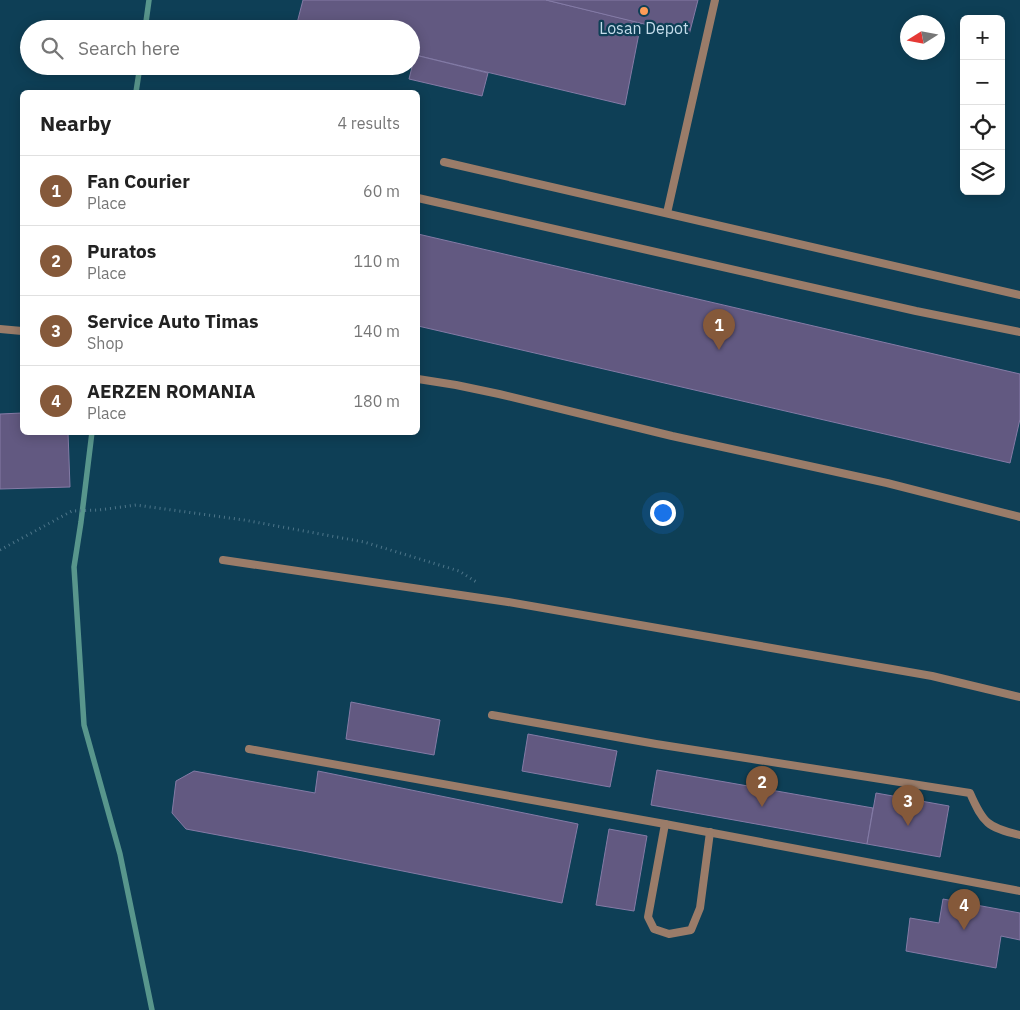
<!DOCTYPE html>
<meta charset="utf-8">
<style>
body{margin:0;font-family:"IBM Plex Sans",sans-serif;background:#f2f2f2;color:#222}
.controls{position:absolute;right:15px;top:15px;display:grid;overflow:hidden;border-radius:8px;box-shadow:0 2px 12px #0003}
.controls button{width:45px;height:45px;display:grid;place-items:center;padding:0;border:0;border-bottom:1px solid #e0e0e0;background:#fff;color:#222;font:25px sans-serif}
.compass{position:absolute;left:900px;top:15px;width:45px;height:45px;border-radius:50%;background:#fff;box-shadow:0 2px 12px #0003;rotate:259deg}
.you{position:absolute;left:662px;top:512px;width:18px;height:18px;margin:-12px;border:4px solid #fff;border-radius:50%;background:#1a73e8;box-shadow:0 0 0 8px #1a73e833}
.badge{display:grid;place-items:center;width:32px;height:32px;border-radius:50%;background:#85593a;color:#fff;font-size:16px;font-weight:700}
.pin{position:absolute;translate:-50% -41px;filter:drop-shadow(0 1px 2px #0008)}
.pin::after{content:'';position:absolute;top:26px;width:18px;height:15px;background:inherit;clip-path:polygon(0 0,100% 0,50% 100%)}
.list{margin:0;padding:0;list-style:none}
h2{display:flex;justify-content:space-between;align-items:center;height:65px;margin:0;padding:0 20px;font-size:21px}
h2 small{font-size:16px;font-weight:400;color:#767676}
.list li{display:grid;grid-template-columns:32px 1fr auto;gap:15px;align-items:center;box-sizing:border-box;height:70px;padding:0 20px;border-top:1px solid #e0e0e0}
.list b{display:block;font-size:19px;white-space:nowrap}
.list p{margin:0;font-size:16px;white-space:nowrap;color:#767676}
.list em{font-size:16px;font-style:normal;color:#767676}
.icon{flex:none;width:28px;height:28px;fill:none;stroke:currentColor;stroke-width:2;stroke-linecap:round;stroke-linejoin:round}
.map{position:relative;flex:none;width:1020px;height:1010px;overflow:hidden}
.search{position:absolute;background:#fff;box-shadow:0 2px 12px #0003;left:20px;top:20px;width:400px;height:55px;display:flex;align-items:center;gap:12px;box-sizing:border-box;padding:0 18px;border-radius:28px;color:#767676;font-size:19px}
.panel{position:absolute;background:#fff;box-shadow:0 2px 12px #0003;left:20px;top:90px;width:400px;height:345px;border-radius:8px}
.map>svg:first-child{display:block}
.lines{fill:none;stroke-linecap:round;stroke-linejoin:round}
.stream{stroke:#58968c;stroke-width:5.5}
.building{fill:#625981;stroke:#847ba6}
.path{stroke:#4e768a;stroke-width:3;stroke-dasharray:1 4;stroke-linecap:butt}
.lane{stroke:#9a7c69;stroke-width:8}
.poi-dot{fill:#fe9c57;stroke:#0e3f56;stroke-width:2}
.labels{text-anchor:middle;stroke-width:4.5;stroke-linejoin:round;paint-order:stroke}
.poi-label{font-size:16px;fill:#c5ddeb;stroke:#0e3f56}
</style>
<div class="map">
<svg width="1020" height="1010" viewBox="0 0 1020 1010">
<rect width="100%" height="100%" fill="#0e3f56"/>
<g class="lines">
<g class="stream">
<path d="M145,29L149,0"/>
<path d="M136,92L140,66"/>
<path d="M92,432L81,522L74,567L84,725L120,854L152,1010"/>
</g>
</g>
<g class="building">
<path d="M303,0H546L641,23L625,105L411,54V29H304L296,27Z"/>
<path d="M546,0H698L689,35Z"/>
<path d="M415,55L488,73L482,96L409,79Z"/>
<path d="M418,234L1020,374V419L1010,463L418,326Z"/>
<path d="M22,413V432H68L70,487L0,489V414Z"/>
<path d="M351,702L440,720L434,755L346,739Z"/>
<path d="M528,734L617,751L610,787L522,771Z"/>
<path d="M657,770L873,808L867,844L651,805Z"/>
<path d="M194,771L315,793L318,771L578,824L562,903L303,851L186,829L172,813L176,781Z"/>
<path d="M876,793L949,806L940,857L867,844Z"/>
<path d="M609,829L647,836L634,911L596,905Z"/>
<path d="M943,899L1020,913V940L1001,936L996,968L906,951L910,918L939,923Z"/>
</g>
<g class="lines">
<path class="path" d="M0,550L72,511L99,510L136,505L244,520L364,542L459,571L478,583"/>
<g class="lane">
<path d="M444,162L1020,295"/>
<path d="M418,198L916,311L1020,332"/>
<path d="M667,213L715,0"/>
<path d="M0,329L22,331"/>
<path d="M418,379L456,385L499,394L672,436L887,483L1020,517"/>
<path d="M223,560L508,602L932,676L1020,697"/>
<path d="M492,715L656,744L970,793C983,823 988,828 1020,835"/>
<path d="M249,749L665,824L1020,891"/>
<path d="M665,824L648,917L654,929L669,934L691,930L700,908L710,832"/>
</g>
</g>
<circle class="poi-dot" cx="644" cy="11" r="5"/>
<g class="labels">
<g class="poi-label">
<text x="644" y="34">Losan Depot</text>
</g>
</g>
</svg>
<div class="controls">
<button>+</button>
<button>−</button>
<button><svg class="icon" aria-label="locate" viewBox="0 0 24 24"><circle cx="12" cy="12" r="6"/><path d="M12 2v4M12 18v4M2 12h4M18 12h4"/></svg></button>
<button><svg class="icon" aria-label="layers" viewBox="0 0 24 24"><path d="M12 4l9 5-9 5-9-5zM3 14l9 5 9-5"/></svg></button>
</div>
<svg class="compass" viewBox="-18 -18 36 36"><path d="M0-13l5 13h-10z" fill="#e53935"/><path d="M0 13l5-13h-10z" fill="#767676"/></svg>
<div class="you"></div>
<div class="pin badge" style="left:719px;top:350px">1</div>
<div class="pin badge" style="left:762px;top:807px">2</div>
<div class="pin badge" style="left:908px;top:826px">3</div>
<div class="pin badge" style="left:964px;top:930px">4</div>
<div class="search"><svg class="icon" aria-label="search" viewBox="0 0 24 24"><circle cx="10" cy="10" r="6"/><path d="M15 15l6 6"/></svg>Search here</div>
<section class="panel">
<h2>Nearby<small>4 results</small></h2>
<ul class="list">
<li><span class="badge">1</span><div><b>Fan Courier</b><p>Place</p></div><em>60 m</em></li>
<li><span class="badge">2</span><div><b>Puratos</b><p>Place</p></div><em>110 m</em></li>
<li><span class="badge">3</span><div><b>Service Auto Timas</b><p>Shop</p></div><em>140 m</em></li>
<li><span class="badge">4</span><div><b>AERZEN ROMANIA</b><p>Place</p></div><em>180 m</em></li>
</ul>
</section>
</div>
